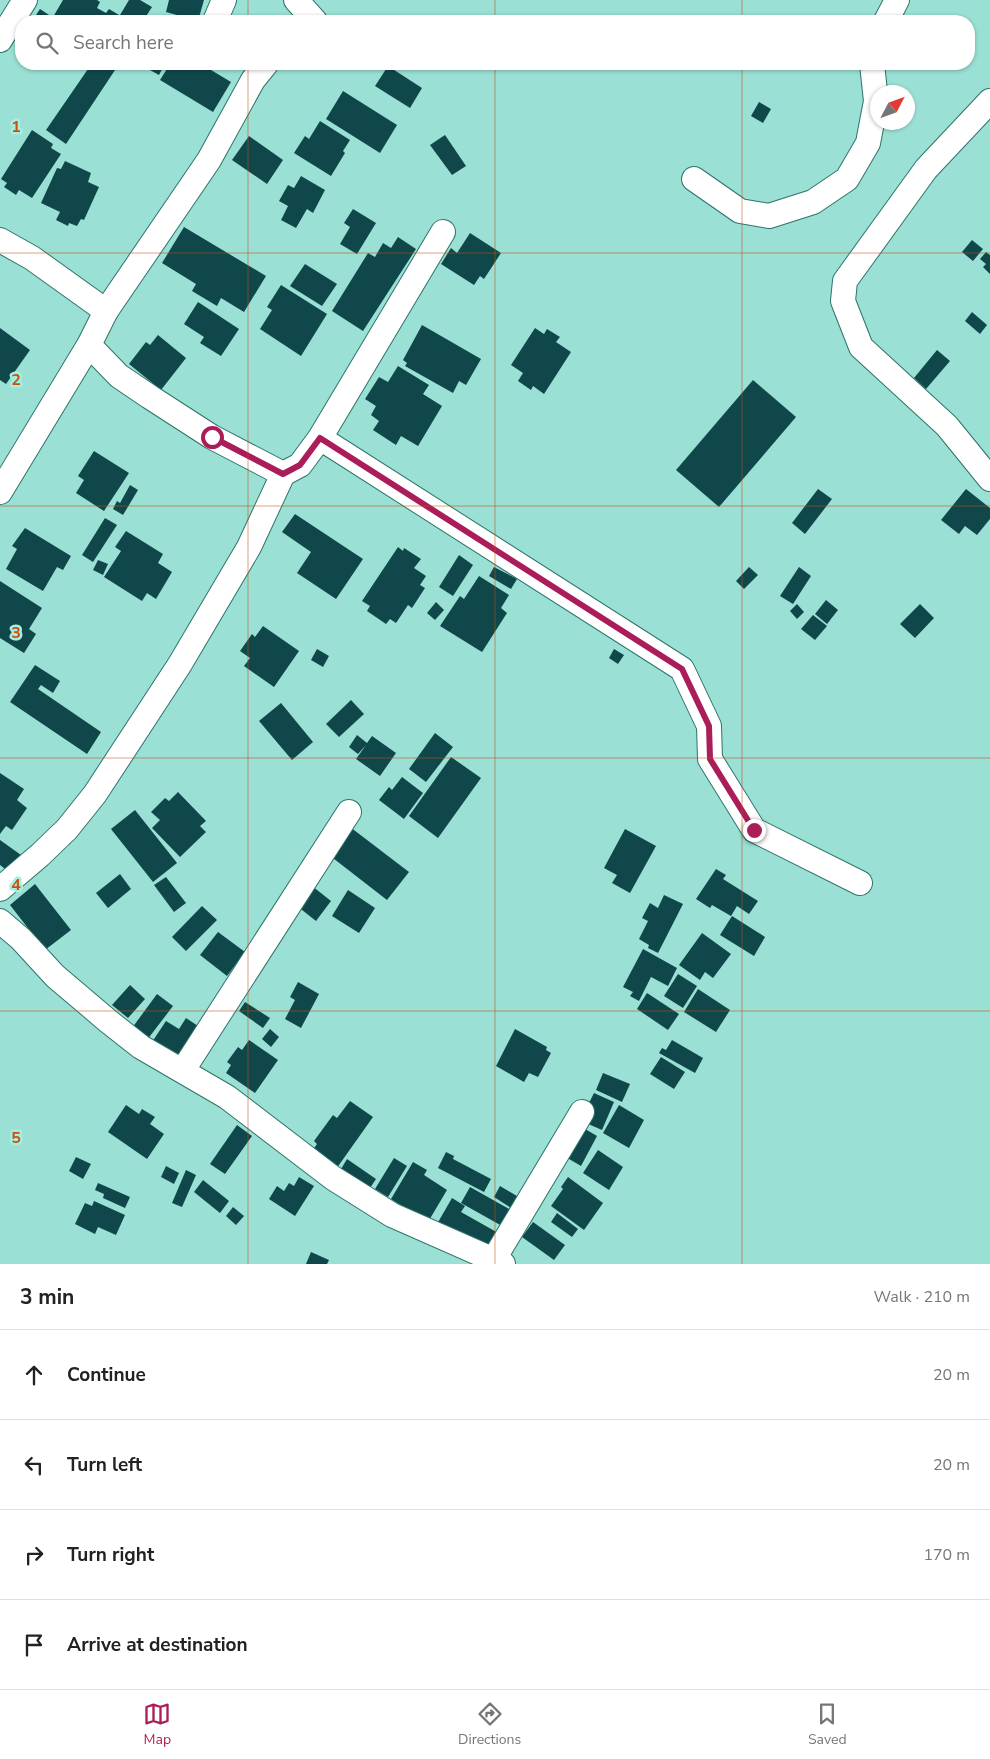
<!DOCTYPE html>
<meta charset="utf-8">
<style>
body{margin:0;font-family:"Nunito Sans",sans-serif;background:#f6f6f6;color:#222}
.compass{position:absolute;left:870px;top:85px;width:45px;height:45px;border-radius:50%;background:#fff;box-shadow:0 1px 4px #0004;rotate:49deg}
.stop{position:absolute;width:15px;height:15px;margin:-11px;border:4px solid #ab1d59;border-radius:50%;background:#fff}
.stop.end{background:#ab1d59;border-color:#fff;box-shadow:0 1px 5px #0008}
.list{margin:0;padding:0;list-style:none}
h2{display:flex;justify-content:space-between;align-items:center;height:65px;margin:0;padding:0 20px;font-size:21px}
h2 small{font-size:16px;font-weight:400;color:#767676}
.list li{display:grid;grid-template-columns:32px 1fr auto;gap:15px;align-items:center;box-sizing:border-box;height:90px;padding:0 20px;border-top:1px solid #e0e0e0}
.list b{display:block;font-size:19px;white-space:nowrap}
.list em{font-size:16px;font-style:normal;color:#767676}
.icon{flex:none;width:28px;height:28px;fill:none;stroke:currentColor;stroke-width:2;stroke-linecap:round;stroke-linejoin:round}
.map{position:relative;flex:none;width:990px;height:1264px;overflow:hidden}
.search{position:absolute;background:#fff;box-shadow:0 1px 4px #0004;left:15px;right:15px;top:15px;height:55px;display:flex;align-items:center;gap:12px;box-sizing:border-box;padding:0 18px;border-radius:20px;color:#767676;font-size:19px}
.sheet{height:425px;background:#fff}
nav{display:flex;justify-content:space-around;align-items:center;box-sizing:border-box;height:70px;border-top:1px solid #e0e0e0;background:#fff;font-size:14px;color:#767676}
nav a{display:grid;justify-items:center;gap:2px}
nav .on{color:#ab1d59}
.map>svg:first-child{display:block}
.building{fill:#10474b}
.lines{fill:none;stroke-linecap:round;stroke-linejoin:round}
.street-casing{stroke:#2e746a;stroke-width:26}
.street{stroke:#fff;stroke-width:24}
.route{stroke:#ab1d59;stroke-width:6}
.grid{fill:none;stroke:#c75210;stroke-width:1;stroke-opacity:0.55}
.grid-label{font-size:16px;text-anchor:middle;font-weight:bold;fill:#c75210;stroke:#a7ede1;stroke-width:5;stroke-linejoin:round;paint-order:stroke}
</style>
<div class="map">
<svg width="990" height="1264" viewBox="0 0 990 1264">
<rect width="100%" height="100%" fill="#9ae0d4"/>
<g class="building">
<path d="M63,0H97L100,2L97,8L106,13L109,9L119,15L116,19L119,21H60L53,17Z"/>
<path d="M129,0H140L152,7L143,21H122L124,18L120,15Z"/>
<path d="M169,0H204L198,21L166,12Z"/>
<path d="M40,9L58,21H32Z"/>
<path d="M80,64H119L66,144L46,130L88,69Z"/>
<path d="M139,64H165L159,75Z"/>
<path d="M170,64H201L231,82L213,112L160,80Z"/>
<path d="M388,66L422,88L410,108L375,86Z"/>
<path d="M343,91L397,125L380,153L326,119Z"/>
<path d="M759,102L771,109L763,123L751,116Z"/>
<path d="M320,121L350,140L343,151L345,153L331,176L294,153L305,136L309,139Z"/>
<path d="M32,130L53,144L51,148L61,154L32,198L19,190L16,195L4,187L7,183L1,179Z"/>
<path d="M445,135L466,166L452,175L430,145Z"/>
<path d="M249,136L283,160L267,184L232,160Z"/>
<path d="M65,161L91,173L88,182L99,187L84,220L81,219L77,226L69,223L68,226L56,220L60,212L41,203L57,168L61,169Z"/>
<path d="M301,176L325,190L313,213L307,209L296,228L281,220L288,206L279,201L288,185L294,188Z"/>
<path d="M353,209L376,223L357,254L340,244L350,227L344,223Z"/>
<path d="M184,227L266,276L244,312L221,298L217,306L192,291L196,284L162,263Z"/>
<path d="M470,233L501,253L484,279L480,276L474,285L441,264L451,248L457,253Z"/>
<path d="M398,237L416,249L363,331L332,311L368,253L375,257L383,243L391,248Z"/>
<path d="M972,240L983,249L973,261L962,252Z"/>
<path d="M986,252L990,255V274L983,267L986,264L980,259Z"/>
<path d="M305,264L337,284L322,306L290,286Z"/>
<path d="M281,285L327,314L301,356L260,329L272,310L267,307Z"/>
<path d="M198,302L239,329L221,356L200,343L204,337L184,324Z"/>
<path d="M972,312L987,325L980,334L965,321Z"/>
<path d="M422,325L481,359L466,385L459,381L453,393L405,366L407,363L403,360Z"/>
<path d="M0,328L30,350L6,384L0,380Z"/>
<path d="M535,328L544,334L547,329L560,337L556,342L571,352L544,394L533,386L531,390L518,381L523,373L511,365Z"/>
<path d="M158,335L186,358L161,390L129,364L146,342L150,345Z"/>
<path d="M937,350L950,361L926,389L914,378Z"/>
<path d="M398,366L429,385L423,394L442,406L418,446L401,436L396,445L373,430L379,421L371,415L376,406L365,399L379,377L388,382Z"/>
<path d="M753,380L796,417L719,507L676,470Z"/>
<path d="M94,451L129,473L104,511L76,493L84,480L78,476Z"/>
<path d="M130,485L138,490L123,515L113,509L117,501L120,503Z"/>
<path d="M818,489L832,499L805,534L792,523Z"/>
<path d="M966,489L990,508V519L977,535L965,526L959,534L941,520Z"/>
<path d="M295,514L363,559L336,599L297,573L311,552L282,532Z"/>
<path d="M105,518L117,525L93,562L82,555Z"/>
<path d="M25,528L71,556L63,570L57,567L43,591L6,569L17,549L12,546Z"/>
<path d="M126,531L163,554L158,563L172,572L156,599L147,593L142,601L104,577L121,551L115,547Z"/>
<path d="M398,547L403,551L404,548L421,559L414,568L426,576L420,585L425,588L412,608L408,605L396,623L390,619L386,624L367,611L370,606L362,601Z"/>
<path d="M459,555L473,565L453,596L439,587Z"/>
<path d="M98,560L108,564L103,575L93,570Z"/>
<path d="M494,567L517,579L511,589L489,576Z"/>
<path d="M749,567L758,575L744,589L736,581Z"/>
<path d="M799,567L811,576L793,604L780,596Z"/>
<path d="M479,576L509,595L501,608L507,613L482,652L440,626L460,596L464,599Z"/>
<path d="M0,581L42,608L29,629L36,634L24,653L0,638Z"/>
<path d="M826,600L838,610L827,624L815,614Z"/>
<path d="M436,602L444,610L435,620L427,613Z"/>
<path d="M797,604L804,612L797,619L790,611Z"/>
<path d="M920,604L934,618L915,638L900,624Z"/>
<path d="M813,615L827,626L815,640L801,629Z"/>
<path d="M263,626L299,651L274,687L244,666L250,658L240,651L252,634L255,637Z"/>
<path d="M317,649L329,656L323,667L311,660Z"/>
<path d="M614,649L624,655L618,664L609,658Z"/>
<path d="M35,665L60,681L53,693L41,685L38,689L101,732L87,754L10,702Z"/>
<path d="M351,700L364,714L339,737L326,724Z"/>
<path d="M281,703L313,742L292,760L259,721Z"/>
<path d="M435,733L453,747L426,782L409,769Z"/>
<path d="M357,735L367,743L372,736L396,753L380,776L356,759L366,745L358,754L349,747Z"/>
<path d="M451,757L481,778L438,838L409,816Z"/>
<path d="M0,773L24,789L17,800L27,808L12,830L6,826L0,834Z"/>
<path d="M402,777L423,793L404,819L379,800L389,787L392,790Z"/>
<path d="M178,792L206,821L200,826L206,832L180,857L152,828L160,820L151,812L165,798L169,801Z"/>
<path d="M135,810L177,863L153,882L111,829Z"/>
<path d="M350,827L409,872L387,900L329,855Z"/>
<path d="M625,829L656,846L630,893L612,883L617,875L604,868Z"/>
<path d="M0,840L21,855L9,872L0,865Z"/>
<path d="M716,869L726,875L723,879L758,901L749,914L737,906L731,916L712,905L710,908L696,899Z"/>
<path d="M120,874L131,889L108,908L96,893Z"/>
<path d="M166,877L186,903L174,912L154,885Z"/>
<path d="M35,884L71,930L45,950L10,905Z"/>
<path d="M312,886L331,901L316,921L297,906Z"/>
<path d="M348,890L375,908L359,933L332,916Z"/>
<path d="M664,895L683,904L658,953L648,948L649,945L639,939L648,921L642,918L650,903L658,908Z"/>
<path d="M202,906L217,920L186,951L172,937Z"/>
<path d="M732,916L765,937L754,956L720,935Z"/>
<path d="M218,932L245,952L227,976L200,955Z"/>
<path d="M702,933L731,954L713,978L705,972L700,980L679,965Z"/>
<path d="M643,949L677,968L668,986L651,977L639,1001L630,996L633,992L623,987Z"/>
<path d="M678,974L697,986L683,1008L664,996Z"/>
<path d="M298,982L319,994L301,1028L285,1019L295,1000L290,997Z"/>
<path d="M130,985L145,999L128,1018L112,1005Z"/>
<path d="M698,989L730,1010L716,1032L684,1012Z"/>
<path d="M647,993L679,1014L668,1030L637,1009Z"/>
<path d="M157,994L173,1006L147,1040L132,1028Z"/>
<path d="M245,1002L270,1018L263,1028L239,1011Z"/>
<path d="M186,1018L198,1026L177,1058L152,1042L166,1021L179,1029Z"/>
<path d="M270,1029L279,1037L271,1047L262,1039Z"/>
<path d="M515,1029L547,1047L546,1050L551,1053L538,1077L529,1073L524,1082L496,1066Z"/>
<path d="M249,1040L278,1060L255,1093L226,1073L231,1065L227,1062L238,1047L242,1050Z"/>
<path d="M672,1040L703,1058L695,1073L659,1053L662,1048L666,1050Z"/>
<path d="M661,1057L685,1072L674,1089L650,1074Z"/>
<path d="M603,1073L630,1084L622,1102L596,1090Z"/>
<path d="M594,1093L614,1102L602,1130L586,1123L587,1107Z"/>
<path d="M350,1101L373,1117L334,1172L310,1154L317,1144L314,1141L333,1115L337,1118Z"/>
<path d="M126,1105L139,1114L142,1109L155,1117L150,1124L164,1134L147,1159L108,1132Z"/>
<path d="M619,1105L644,1120L629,1148L603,1133Z"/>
<path d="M237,1125L252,1136L225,1174L210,1164Z"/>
<path d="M580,1126L597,1136L581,1166L564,1156Z"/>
<path d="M598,1150L623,1167L609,1190L583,1173Z"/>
<path d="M446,1152L454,1156L453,1159L491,1179L484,1192L438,1168Z"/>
<path d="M76,1157L91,1164L83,1179L69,1171Z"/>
<path d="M394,1158L407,1166L388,1197L375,1189Z"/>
<path d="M347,1159L376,1179L366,1194L338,1174Z"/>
<path d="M413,1162L427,1170L424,1175L447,1190L428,1222L391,1199Z"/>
<path d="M166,1166L179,1173L174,1184L161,1177Z"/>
<path d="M186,1170L196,1175L182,1207L172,1203Z"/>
<path d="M299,1177L314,1186L295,1216L269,1199L277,1186L284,1191L289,1183L294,1186Z"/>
<path d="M568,1177L603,1203L584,1230L551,1206L563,1189L561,1187Z"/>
<path d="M203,1180L229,1201L220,1213L194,1192Z"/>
<path d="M98,1183L130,1197L125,1208L103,1198L104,1194L95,1190Z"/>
<path d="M500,1186L517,1196L511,1208L494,1197Z"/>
<path d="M470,1187L511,1210L502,1226L461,1203Z"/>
<path d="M452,1198L465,1206L461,1212L500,1234L489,1254L437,1224Z"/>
<path d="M94,1201L125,1215L116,1235L98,1227L95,1234L75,1224L85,1203L92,1206Z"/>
<path d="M233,1207L244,1216L236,1225L226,1216Z"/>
<path d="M557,1213L578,1229L572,1237L551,1222Z"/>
<path d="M533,1222L565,1245L554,1260L522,1237Z"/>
<path d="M311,1252L329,1260L327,1264H306Z"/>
</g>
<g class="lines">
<defs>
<g id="street">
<path d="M296,0L315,21"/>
<path d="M215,21L224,0"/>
<path d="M886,21L897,0"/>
<path d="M0,40L25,0"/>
<path d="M990,101L926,169L845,281L843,301L861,347L947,426L990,479"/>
<path d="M694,179L740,211L769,216L813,202L847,179L868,143L876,101L872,64"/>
<path d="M0,240L32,258L106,311L89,345L119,376L150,397L212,437L283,474L249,547L180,664L95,794L67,829L40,855L0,889"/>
<path d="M106,311L209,160L253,80L266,64"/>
<path d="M320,438L682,669L709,726L710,759L754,830L860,883"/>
<path d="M283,474L300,465L320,438L443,232"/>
<path d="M0,492L89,345"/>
<path d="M0,921L21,939L55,976L108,1021L141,1047L227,1097L333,1178L392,1215L503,1264"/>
<path d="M183,1070L349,812"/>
<path d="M494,1259L582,1112"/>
</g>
</defs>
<use href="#street" class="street-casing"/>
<use href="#street" class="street"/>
</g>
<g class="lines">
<path class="route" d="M212,437L283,474L300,465L320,438L682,669L709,726L710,759L754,830"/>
</g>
<path class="grid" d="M248,0V21M495,0V21M742,0V21M248,64V1264M495,64V1264M742,64V1264M0,253H990M0,506H990M0,758H990M0,1011H990"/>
<g class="grid-label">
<text x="16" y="132">1</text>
<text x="16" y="385">2</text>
<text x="16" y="638">3</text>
<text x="16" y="890">4</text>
<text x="16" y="1143">5</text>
</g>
</svg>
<svg class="compass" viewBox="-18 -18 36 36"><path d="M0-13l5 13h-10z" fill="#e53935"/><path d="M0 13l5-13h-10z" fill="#767676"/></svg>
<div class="stop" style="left:212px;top:437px"></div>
<div class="stop end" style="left:754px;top:830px"></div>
<div class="search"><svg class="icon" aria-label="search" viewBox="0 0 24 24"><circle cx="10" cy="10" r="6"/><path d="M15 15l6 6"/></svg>Search here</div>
</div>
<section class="sheet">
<h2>3 min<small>Walk · 210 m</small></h2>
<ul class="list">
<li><svg class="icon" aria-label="ahead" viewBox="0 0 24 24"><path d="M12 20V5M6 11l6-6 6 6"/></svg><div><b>Continue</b></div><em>20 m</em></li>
<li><svg class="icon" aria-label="left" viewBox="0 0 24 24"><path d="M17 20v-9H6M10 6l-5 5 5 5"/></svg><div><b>Turn left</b></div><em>20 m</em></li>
<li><svg class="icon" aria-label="right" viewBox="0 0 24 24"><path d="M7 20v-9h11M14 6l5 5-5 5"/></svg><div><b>Turn right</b></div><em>170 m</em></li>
<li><svg class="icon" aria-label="arrive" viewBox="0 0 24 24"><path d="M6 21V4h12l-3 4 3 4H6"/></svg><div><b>Arrive at destination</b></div></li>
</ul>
</section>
<nav>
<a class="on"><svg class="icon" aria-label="map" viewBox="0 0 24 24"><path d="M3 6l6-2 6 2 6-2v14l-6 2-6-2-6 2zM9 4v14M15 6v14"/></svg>Map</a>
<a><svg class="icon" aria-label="directions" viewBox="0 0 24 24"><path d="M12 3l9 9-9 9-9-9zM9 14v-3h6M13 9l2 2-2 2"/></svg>Directions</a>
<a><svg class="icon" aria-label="saved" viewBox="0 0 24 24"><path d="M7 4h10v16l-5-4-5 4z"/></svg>Saved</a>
</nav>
